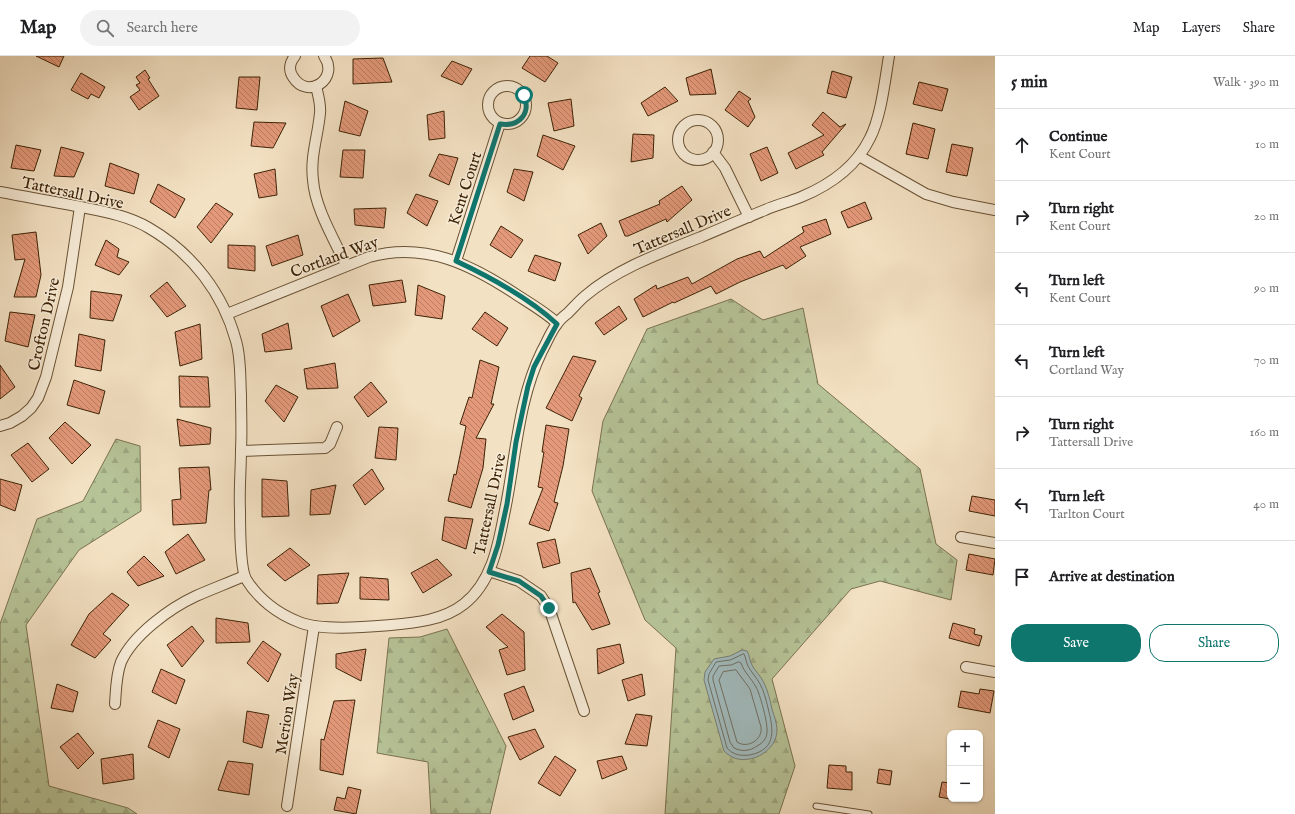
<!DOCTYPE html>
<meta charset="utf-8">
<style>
body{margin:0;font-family:"IM FELL English",serif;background:#f2f2f2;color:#202124}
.controls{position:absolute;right:12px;bottom:12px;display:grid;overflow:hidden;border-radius:8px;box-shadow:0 1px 3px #0004}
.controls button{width:36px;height:36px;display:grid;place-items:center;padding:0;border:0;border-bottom:1px solid #e0e0e0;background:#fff;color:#202124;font:20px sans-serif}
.stop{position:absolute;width:12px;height:12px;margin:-9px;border:3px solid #0f766e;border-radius:50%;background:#fff}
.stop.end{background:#0f766e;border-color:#fff;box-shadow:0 1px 4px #0008}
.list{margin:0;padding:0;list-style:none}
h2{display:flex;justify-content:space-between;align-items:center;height:52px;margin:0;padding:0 16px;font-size:17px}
h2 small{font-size:13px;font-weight:400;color:#757577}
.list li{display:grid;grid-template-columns:26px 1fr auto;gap:12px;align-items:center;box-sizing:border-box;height:72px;padding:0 16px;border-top:1px solid #e0e0e0}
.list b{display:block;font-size:15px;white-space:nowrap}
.list p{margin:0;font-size:13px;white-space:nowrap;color:#757577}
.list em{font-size:13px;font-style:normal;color:#757577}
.actions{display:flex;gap:8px;padding:12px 16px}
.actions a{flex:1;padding:9px 0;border:1px solid #0f766e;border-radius:16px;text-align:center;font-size:14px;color:#0f766e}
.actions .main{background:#0f766e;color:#fff}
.icon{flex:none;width:22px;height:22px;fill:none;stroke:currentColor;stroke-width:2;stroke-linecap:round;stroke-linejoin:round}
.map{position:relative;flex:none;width:995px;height:758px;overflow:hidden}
header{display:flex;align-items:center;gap:24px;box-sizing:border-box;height:56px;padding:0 20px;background:#fff;border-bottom:1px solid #e0e0e0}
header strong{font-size:19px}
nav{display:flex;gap:22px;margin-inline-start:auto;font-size:14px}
.search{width:280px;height:36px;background:#f2f2f2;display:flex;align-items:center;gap:10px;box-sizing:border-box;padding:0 14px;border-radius:22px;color:#757577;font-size:15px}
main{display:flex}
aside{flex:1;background:#fff}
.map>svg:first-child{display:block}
.forest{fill:url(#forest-firs);stroke:#7a724e}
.water{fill:#a1bbbe;stroke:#797e74}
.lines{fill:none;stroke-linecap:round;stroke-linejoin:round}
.shore{stroke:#6f6e62;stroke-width:1}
.building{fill:url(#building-back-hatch);stroke:#3d2205}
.lane-casing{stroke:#6a5234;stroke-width:7}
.street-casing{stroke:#6a5234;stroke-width:12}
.lane{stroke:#f7ecd8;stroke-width:5}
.street{stroke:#f7ecd8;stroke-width:10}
.route{stroke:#0f766e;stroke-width:5}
.labels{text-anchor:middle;stroke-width:3;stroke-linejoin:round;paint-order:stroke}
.street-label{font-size:16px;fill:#3d2205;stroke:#f7ecd8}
</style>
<header>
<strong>Map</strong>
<div class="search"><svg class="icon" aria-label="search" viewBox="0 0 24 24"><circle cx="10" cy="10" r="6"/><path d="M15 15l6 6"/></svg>Search here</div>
<nav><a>Map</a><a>Layers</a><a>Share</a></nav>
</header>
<main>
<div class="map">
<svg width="995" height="758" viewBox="0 0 995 758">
<defs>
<pattern id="forest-firs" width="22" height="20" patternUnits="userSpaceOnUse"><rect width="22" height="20" fill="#b6c397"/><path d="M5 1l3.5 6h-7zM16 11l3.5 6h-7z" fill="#9da781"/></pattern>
<pattern id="building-back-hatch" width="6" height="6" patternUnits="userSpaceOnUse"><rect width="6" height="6" fill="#e4997a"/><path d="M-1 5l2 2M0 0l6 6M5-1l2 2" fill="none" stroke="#ba7c62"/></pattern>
</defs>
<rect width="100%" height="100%" fill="#f3e1c3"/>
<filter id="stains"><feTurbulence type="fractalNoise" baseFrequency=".005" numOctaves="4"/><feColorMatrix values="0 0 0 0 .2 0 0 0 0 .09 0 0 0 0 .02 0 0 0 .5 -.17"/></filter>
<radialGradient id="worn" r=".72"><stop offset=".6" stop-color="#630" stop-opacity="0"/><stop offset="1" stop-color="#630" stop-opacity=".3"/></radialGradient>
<g class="forest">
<path d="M731,243L763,264L803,252L818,328L920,413L936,488L957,504L951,544L880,525L851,533L772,623L795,710L779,758H665L676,592L645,564L592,435L603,365L647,273Z"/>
<path d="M116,383L140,390L141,455L79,494L26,569L49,730L128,752L137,758H0V568L37,463L83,445Z"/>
<path d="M447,573L506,690L490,758H431L428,706L377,697L389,582L420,581Z"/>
</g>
<path class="water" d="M742,594L747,595C750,599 749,604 752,609C755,615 761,620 764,627C768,635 770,644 772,653C774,660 777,667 777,674C777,689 763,701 749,703C739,705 731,702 724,695L704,624L705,616L714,603L730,600Z"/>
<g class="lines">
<g class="shore">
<path d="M744,598C746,602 746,606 748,610C751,616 757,622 760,628C764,635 766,644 768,652C773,672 778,693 750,699C741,700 733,699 727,692L708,624L709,618L716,606L730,604Z"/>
<path d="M739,606L741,607C744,616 751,622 756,631C760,638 768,667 767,676C767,682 763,687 757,690C750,695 742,696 734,692L730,686L713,624V620L719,610L731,609Z"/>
<path d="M736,614L750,633L761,671C763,684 747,693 737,686L719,624L723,616Z"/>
</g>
</g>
<g class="building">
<path d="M36,0H64L59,11Z"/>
<path d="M530,0H547L558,7L545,26L522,12Z"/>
<path d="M383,2L392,26L353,28V3Z"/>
<path d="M452,5L472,13L462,29L441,20Z"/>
<path d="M711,13L716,38L690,39L686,22Z"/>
<path d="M145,14L150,22L148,23L159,40L139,54L130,41L140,34L136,29L140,27L136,21Z"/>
<path d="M832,15L852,21L846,42L827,37Z"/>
<path d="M81,17L105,31L99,42L91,38L88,43L71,34Z"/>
<path d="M239,21H260L257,54L236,52Z"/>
<path d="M919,26L948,33L942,55L913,48Z"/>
<path d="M665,31L678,45L648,60L641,47Z"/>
<path d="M739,35L751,43L748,45L755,61L748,71L725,54Z"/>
<path d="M571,43L574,70L554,75L548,47Z"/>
<path d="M345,45L368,55L360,80L339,75Z"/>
<path d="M444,55L445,82L429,84L427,59Z"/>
<path d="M823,56L840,71L846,68L822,96L824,99L796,113L788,97L824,79L812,69Z"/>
<path d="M254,66L286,67L273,92L251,90Z"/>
<path d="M913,67L935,73L928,103L906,98Z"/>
<path d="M633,78L654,79L653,102L631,106Z"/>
<path d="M543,79L575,90L563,114L537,100Z"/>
<path d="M952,88L973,92L967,120L946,116Z"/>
<path d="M16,89L41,94L34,115L11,112Z"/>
<path d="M61,91L84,97L74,121L54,120Z"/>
<path d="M767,91L778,117L761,125L750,98Z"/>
<path d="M343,94H365L363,122L340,121Z"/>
<path d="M439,98L458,102L449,129L429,120Z"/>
<path d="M110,107L139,118L134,138L105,130Z"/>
<path d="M275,113L277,139L259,142L254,118Z"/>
<path d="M514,113L533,116L524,145L507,136Z"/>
<path d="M158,128L185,143L175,162L150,146Z"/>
<path d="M682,130L692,144L667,166L666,163L628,180H625L619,165L660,148L659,145Z"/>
<path d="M416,138L438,145L427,170L407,157Z"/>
<path d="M865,146L872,163L848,172L841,156Z"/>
<path d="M216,147L233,158L211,187L197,171Z"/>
<path d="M386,152L384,172L355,169L354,153Z"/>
<path d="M826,163L831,178L800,191L806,200L786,213L783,209L740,226L716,238L711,230L674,247L673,246L643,261L634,243L656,229L657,233L688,221L692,228L737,203L760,195L764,202L804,176L802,171Z"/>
<path d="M601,167L607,180L588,198L578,179Z"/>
<path d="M501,170L523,184L511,202L490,189Z"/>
<path d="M36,176L41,219L36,241H14L25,203L15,204L12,179Z"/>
<path d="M298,179L303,199L272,210L266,190Z"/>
<path d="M106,184L119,193L117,201L129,206L119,219L95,209Z"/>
<path d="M228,189L255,190V215L228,212Z"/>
<path d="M535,199L561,207L555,225L528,215Z"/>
<path d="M402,224L406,246L373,250L369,229Z"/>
<path d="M167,226L186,250L167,261L150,240Z"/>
<path d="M418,229L445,240L442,263L415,259Z"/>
<path d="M91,235L122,239L113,265L90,262Z"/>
<path d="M348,238L360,265L333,281L321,250Z"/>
<path d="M619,250L627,263L604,279L595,267Z"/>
<path d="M10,256L35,259L28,291L5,285Z"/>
<path d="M485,256L508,272L497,290L472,273Z"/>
<path d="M288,267L292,293L265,296L262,278Z"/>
<path d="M200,268L202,303L180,310L175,276Z"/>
<path d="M79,278L105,284L101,315L75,310Z"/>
<path d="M573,300L596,305L579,340L582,342L572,365L546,352Z"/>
<path d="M480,304L499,311L491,348H494L476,382L486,383L483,412L471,452L448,445L454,418L456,419L466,370L460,368L469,341L472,342Z"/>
<path d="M335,307L338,332L307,333L304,313Z"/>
<path d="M0,309L15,331L0,343Z"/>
<path d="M179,320L208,321L210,351H180Z"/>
<path d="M74,324L105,335L99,358L67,349Z"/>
<path d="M371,326L387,346L368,361L354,341Z"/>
<path d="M276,329L298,341L284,366L265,345Z"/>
<path d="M177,363L211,372L210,388L180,390Z"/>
<path d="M65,366L91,389L72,408L49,382Z"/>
<path d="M546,369L569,373L563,410L554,446L558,447L549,475L529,468L543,432L538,431L544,396H542Z"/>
<path d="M379,371L398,372L396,404L375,402Z"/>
<path d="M28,387L49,413L32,426L11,399Z"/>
<path d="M209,411L211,434H209L206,467L173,469L172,444L181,443L179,412Z"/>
<path d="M372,413L384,433L365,449L353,429Z"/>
<path d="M0,423L22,429L15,455L0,449Z"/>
<path d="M262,423L287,425L289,460L262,461Z"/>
<path d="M336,429L330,458L310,459L311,434Z"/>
<path d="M972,440L995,444V460L969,455Z"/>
<path d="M445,461L473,463L466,493L442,484Z"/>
<path d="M188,478L205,504L176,518L165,496Z"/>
<path d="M555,483L560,507L543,512L537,487Z"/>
<path d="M290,492L310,509L285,525L267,509Z"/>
<path d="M969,498L995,503L993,519L966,514Z"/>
<path d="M144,500L164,520L138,530L127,516Z"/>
<path d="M437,503L452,519L423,537L411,517Z"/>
<path d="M590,512L600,536L598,537L610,568L592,574L575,546L573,547L571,517Z"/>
<path d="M349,517L338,547L317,548L318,519Z"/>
<path d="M360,521L388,523L389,544L360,543Z"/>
<path d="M112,537L129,549L103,578L111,584L95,602L71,589L89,558Z"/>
<path d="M502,558L524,576L525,614L507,619L499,594L508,591L486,571Z"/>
<path d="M216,562L248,567L250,586L216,587Z"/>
<path d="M953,567L975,573L974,578L982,580L979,590L949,582Z"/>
<path d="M192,570L204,585L182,611L167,589Z"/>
<path d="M263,585L281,598L268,626L247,607Z"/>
<path d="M620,588L624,607L598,618L597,593Z"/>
<path d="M366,593L361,625L336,612V598Z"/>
<path d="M161,613L185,624L176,648L152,636Z"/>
<path d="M642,618L645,639L628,645L622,624Z"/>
<path d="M57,628L78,636L73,656L51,652Z"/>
<path d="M524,630L534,655L513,664L504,638Z"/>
<path d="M980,633L994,635L990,657L958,651L961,635L979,638Z"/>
<path d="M355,644L343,719L320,714L321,683L324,684L334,645Z"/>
<path d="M247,655L269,659L262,692L243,686Z"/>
<path d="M636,658L652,660L647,690L625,688Z"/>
<path d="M158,664L180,673L169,702L148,691Z"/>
<path d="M535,673L544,691L520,704L508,681Z"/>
<path d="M78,677L94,697L78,713L60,691Z"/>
<path d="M133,698L134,723L103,728L101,703Z"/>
<path d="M555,700L576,714L560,740L538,727Z"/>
<path d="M622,700L627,713L602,723L597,705Z"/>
<path d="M228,705L253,708L249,739L218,734Z"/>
<path d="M829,709L846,710V716H852V734L827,732Z"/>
<path d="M879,713L892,715L890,729L877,727Z"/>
<path d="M942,726L950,727V743L939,741Z"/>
<path d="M348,731L361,734L356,758L334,754L337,741L345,743Z"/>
</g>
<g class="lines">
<defs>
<path id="lane" d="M816,750L869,758"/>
<g id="street">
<path d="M295,0C290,6 288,14 293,21C308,45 340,22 324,0"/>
<circle cx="507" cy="49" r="19"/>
<path d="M316,30C318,39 321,48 320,57C318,80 310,101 313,124C315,152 334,183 346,209"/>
<circle cx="698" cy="84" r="20"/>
<path d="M713,96L725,112L749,161"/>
<path d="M859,100L926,138L953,146L995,154"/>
<path d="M0,136C25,141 51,145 76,150C101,155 127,159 149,172C192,197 223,237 236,285C241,302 240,321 241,339C241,357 242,375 241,393C241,413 239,434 240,454C240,469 240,512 246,523C258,543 278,558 299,566C321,575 366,571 391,569C415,567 444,564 464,548C491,527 498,491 504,459C516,404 517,346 542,295C547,286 551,275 557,268C560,263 564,260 568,257C574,251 579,245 585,240C618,212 661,197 701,181C722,172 743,163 765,154C776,149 789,146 801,141C830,129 856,111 870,82C881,61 885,24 889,0"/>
<path d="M456,205L500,67"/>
<path d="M227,258L369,201C425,185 472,209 517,239C531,248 545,256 557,267"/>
<path d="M0,370L10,367L22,360L31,352L38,342L46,321L68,231L80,151"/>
<path d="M241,395L325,392L330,388L337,371"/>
<path d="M961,481L995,487"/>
<path d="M489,515L519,525L541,540L549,552L584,655"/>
<path d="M966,611L995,616"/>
<path d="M115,648C116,634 116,619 121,606C133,579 170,552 196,540C212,533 228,527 244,520"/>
<path d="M287,750L314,570"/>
</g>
</defs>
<use href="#lane" class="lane-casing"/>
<use href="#street" class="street-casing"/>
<use href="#lane" class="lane"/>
<use href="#street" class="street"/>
</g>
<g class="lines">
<path class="route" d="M524,39C531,57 520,71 500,68L456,205C490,221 529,242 557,268L534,311L528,330L516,386L507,448L498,489L489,516L519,525L541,540L549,552"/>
</g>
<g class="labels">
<g class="street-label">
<text transform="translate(464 132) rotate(-72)" y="6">Kent Court</text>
<text transform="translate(73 136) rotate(12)" y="6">Tattersall Drive</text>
<text transform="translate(682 173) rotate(-23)" y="6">Tattersall Drive</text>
<text transform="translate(334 200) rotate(-20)" y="6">Cortland Way</text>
<text transform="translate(43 268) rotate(-77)" y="6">Crofton Drive</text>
<text transform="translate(489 448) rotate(-78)" y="6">Tattersall Drive</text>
<text transform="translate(286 658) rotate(-81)" y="6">Merion Way</text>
</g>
</g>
<rect width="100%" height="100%" filter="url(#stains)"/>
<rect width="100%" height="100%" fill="url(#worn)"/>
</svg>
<div class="controls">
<button>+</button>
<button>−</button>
</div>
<div class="stop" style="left:524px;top:39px"></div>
<div class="stop end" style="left:549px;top:552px"></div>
</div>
<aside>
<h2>5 min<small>Walk · 390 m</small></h2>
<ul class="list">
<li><svg class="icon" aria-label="ahead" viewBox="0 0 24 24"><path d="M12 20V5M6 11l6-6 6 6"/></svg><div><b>Continue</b><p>Kent Court</p></div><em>10 m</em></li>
<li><svg class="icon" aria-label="right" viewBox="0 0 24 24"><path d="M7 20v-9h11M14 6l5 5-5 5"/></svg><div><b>Turn right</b><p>Kent Court</p></div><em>20 m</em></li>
<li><svg class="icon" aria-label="left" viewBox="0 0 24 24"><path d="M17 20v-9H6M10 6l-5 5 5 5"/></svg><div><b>Turn left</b><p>Kent Court</p></div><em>90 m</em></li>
<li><svg class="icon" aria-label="left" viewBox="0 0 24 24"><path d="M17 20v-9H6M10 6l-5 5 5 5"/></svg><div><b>Turn left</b><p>Cortland Way</p></div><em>70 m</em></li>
<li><svg class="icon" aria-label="right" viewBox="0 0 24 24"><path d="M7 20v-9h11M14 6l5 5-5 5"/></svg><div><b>Turn right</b><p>Tattersall Drive</p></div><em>160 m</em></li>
<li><svg class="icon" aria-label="left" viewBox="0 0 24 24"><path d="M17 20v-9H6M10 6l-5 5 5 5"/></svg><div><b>Turn left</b><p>Tarlton Court</p></div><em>40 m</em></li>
<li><svg class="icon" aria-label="arrive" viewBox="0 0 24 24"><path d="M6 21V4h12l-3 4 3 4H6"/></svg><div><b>Arrive at destination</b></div></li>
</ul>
<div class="actions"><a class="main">Save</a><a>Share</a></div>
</aside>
</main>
